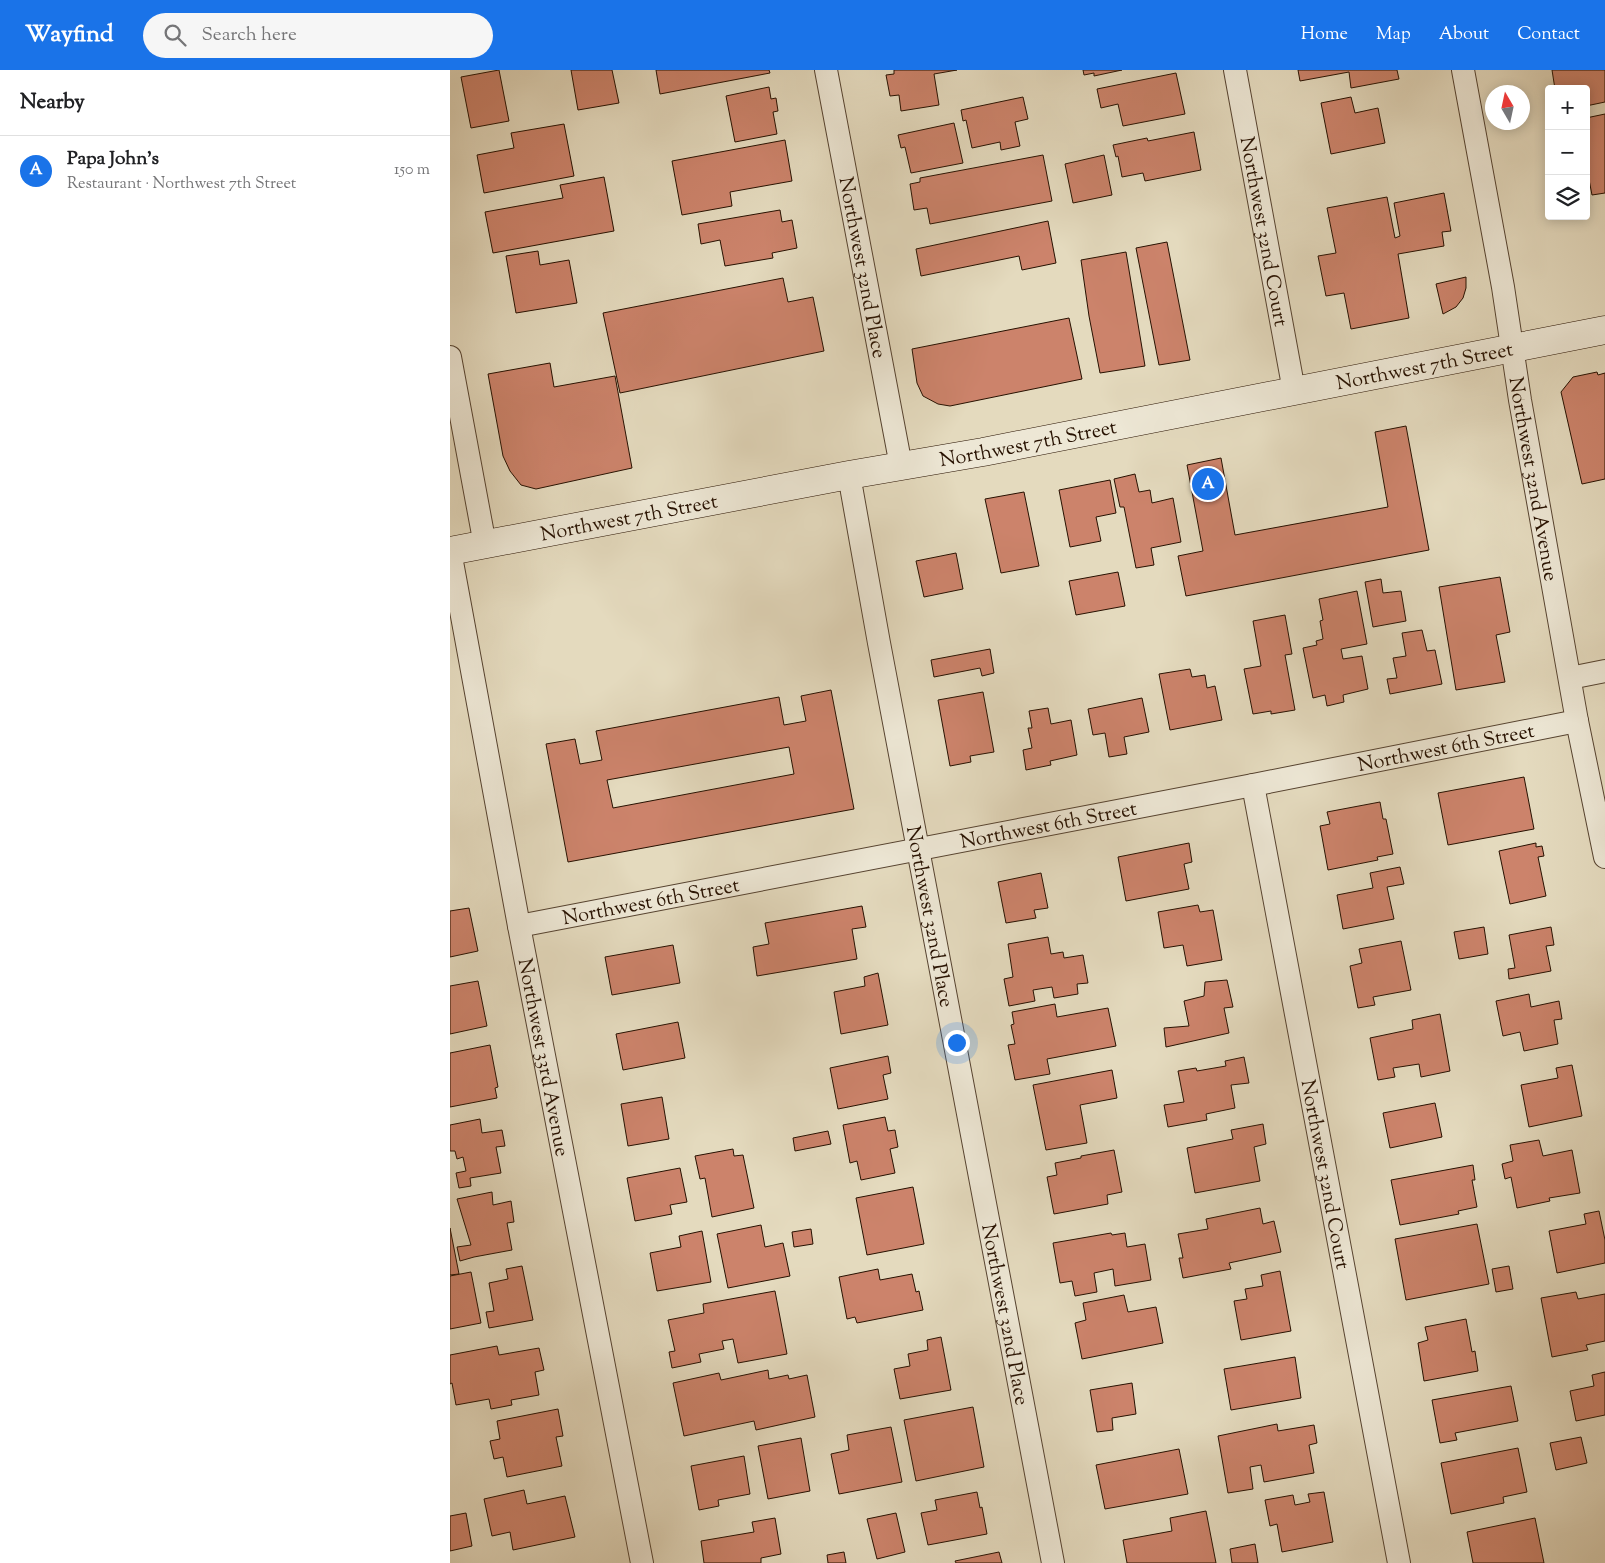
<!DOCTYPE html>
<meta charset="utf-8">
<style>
body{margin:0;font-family:"Sorts Mill Goudy",serif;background:#f6f6f6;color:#202124}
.controls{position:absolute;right:15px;top:15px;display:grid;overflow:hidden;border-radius:5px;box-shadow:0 2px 12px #0003}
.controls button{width:45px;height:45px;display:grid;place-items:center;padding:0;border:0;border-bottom:1px solid #e0e0e0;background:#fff;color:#202124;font:25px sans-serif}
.compass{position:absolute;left:1035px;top:15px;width:45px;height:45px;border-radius:50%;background:#fff;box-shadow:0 2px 12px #0003;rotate:351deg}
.you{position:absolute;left:506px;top:972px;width:18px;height:18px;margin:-12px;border:4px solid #fff;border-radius:50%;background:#1a73e8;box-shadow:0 0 0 8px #1a73e833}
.badge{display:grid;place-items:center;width:32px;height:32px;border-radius:50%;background:#1a73e8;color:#fff;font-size:16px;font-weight:700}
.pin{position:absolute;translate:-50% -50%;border:2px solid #fff;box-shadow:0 1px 5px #0006}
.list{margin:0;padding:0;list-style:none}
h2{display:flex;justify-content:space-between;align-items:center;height:65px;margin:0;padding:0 20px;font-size:21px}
h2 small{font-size:16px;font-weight:400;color:#757577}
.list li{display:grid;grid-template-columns:32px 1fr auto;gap:15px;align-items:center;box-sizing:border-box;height:70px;padding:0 20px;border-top:1px solid #e0e0e0}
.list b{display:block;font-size:19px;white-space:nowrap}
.list p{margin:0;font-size:16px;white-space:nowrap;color:#757577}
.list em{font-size:16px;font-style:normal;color:#757577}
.icon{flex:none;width:28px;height:28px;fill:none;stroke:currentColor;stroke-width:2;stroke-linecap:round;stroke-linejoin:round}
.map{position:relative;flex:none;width:1155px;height:1493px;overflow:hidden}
header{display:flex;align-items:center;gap:30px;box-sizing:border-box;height:70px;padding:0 25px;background:#1a73e8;color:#fff}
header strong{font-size:24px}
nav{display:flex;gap:28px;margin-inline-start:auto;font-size:18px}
.search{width:350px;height:45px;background:#f6f6f6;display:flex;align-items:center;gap:12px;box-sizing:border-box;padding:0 18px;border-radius:28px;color:#757577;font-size:19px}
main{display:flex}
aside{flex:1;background:#fff}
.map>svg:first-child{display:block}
.building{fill:#cc836b;stroke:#271101;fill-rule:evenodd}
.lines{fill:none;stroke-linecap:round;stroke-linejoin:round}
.minor-casing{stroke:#564330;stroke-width:24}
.secondary-casing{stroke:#271101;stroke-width:29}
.minor{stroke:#ede7d5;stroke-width:22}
.secondary{stroke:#ede7d5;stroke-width:28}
.labels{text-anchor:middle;stroke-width:4;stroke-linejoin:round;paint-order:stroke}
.street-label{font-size:20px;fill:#271101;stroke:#ede7d5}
</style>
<header>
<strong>Wayfind</strong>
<div class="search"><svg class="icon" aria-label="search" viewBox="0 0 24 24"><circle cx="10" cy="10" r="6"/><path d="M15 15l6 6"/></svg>Search here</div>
<nav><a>Home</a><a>Map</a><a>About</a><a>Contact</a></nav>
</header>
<main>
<aside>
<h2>Nearby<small></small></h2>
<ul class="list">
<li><span class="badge">A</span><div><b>Papa John's</b><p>Restaurant · Northwest 7th Street</p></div><em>150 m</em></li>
</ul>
</aside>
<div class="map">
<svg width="1155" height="1493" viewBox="0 0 1155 1493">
<rect width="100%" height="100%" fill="#e4dabe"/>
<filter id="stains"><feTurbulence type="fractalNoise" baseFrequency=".004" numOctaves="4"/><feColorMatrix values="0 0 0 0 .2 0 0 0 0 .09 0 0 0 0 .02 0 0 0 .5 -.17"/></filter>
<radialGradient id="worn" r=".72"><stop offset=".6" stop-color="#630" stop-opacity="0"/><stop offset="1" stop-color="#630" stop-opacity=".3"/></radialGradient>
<g class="building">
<path d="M49,0L59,51L21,58L11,7Z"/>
<path d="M121,0H162L169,33L128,40Z"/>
<path d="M206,0H319L320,3L210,24Z"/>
<path d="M444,0H507L484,4L489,35L451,41L449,25L440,26L436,5L444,4Z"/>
<path d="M633,0H672L644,6V3L634,5Z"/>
<path d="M848,0H947L949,9L901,18L899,2L850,11Z"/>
<path d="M1102,0H1155V32L1136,36V19H1105Z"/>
<path d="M726,3L735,44L673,56L668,34L651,38L647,19Z"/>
<path d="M319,17L321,29L326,28L328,41L323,42L327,64L285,72L276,26Z"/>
<path d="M573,27L578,49L565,52L570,76L551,80L550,72L522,78L516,50L513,51L511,40Z"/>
<path d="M901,27L905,43L928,38L935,73L881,84L871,33Z"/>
<path d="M1155,44V123L1142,125L1136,94V48Z"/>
<path d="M504,53L513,93L461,103L455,77L451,78L448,65Z"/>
<path d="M114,54L124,106L34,123L27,85L64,78L61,63Z"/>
<path d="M744,62L751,100L695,111L693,103L672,107L668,86L666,87L663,75L697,68L698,71Z"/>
<path d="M335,70L342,111L280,122L282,136L232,145L222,91Z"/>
<path d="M593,85L602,131L480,154L477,138L464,140L460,114L470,112V108Z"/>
<path d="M654,85L662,125L623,133L615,94Z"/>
<path d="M154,107L164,161L43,183L35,142L113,128L110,115Z"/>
<path d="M994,123L1001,161L992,162L994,176L948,184L959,248L901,259L894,223L876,226L868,186L886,183L877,138L937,127L945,168L950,166L944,133Z"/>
<path d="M330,140L332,152L342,150L347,178L322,183L323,188L275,196L270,170L251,174L248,154Z"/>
<path d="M598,151L606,193L572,200L569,186L471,206L466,179Z"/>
<path d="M717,172L740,290L709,295L686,178Z"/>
<path d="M88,181L90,195L119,190L127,233L66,243L56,186Z"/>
<path d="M676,182L695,296L650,303L639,246L631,190Z"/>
<path d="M1016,207V218L1013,228L1006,237L993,244L986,214Z"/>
<path d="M333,208L338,232L363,227L374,281L170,323L153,243Z"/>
<path d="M619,248L632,309L500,336L488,334L473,326L467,313L462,279Z"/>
<path d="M100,293L104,317L165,306L182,398L86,419L71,415L60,401L53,386L38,304Z"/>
<path d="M1147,302L1148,305L1155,303V409L1132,414L1111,322L1123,307Z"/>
<path d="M956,356L979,480L736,526L728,486L753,481L737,395L771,388L785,465L938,437L925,362Z"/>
<path d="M685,404L689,422L700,420L702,433L723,428L731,472L701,478L704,495L686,498L674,437H670L664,409Z"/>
<path d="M660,410L666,443L646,447L651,471L620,477L609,420Z"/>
<path d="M574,422L589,496L551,503L535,429Z"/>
<path d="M506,483L513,519L474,527L466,491Z"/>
<path d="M668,502L675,536L626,545L619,511Z"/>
<path d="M1050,507L1060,562L1046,565L1055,612L1006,620L989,517Z"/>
<path d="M931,509L933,523L951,521L956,551L923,557L915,512Z"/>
<path d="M907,521L917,574L891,579L893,589L912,586L918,619L893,625L894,632L877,636L875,625L863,628L853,578L867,575L866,571L873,569L870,551L873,550L869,529Z"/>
<path d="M835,545L842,584L835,585L845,640L821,644V641L803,644L794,599L811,596L803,551Z"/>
<path d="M972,560L977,581L985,580L992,614L940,624L937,609L947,608L943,588L956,586L952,563Z"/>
<path d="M540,579L544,603L532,606L530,598L484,607L481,590Z"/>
<path d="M740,599L742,607L755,605L757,618L765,616L772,650L720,660L709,604Z"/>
<path d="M381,620L404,739L118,792L96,674L125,669L130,694L152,690L146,661L329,627L334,655L356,651L351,626ZM339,677L344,704L163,738L157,710Z"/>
<path d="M533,622L544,682L520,686L521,692L500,696L488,630Z"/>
<path d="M692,628L699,662L674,667L677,684L659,687L655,663L643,665L638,639Z"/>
<path d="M598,638L601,654L621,650L627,685L600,691L601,695L576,700L573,680L582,678L578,658H582L579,641Z"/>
<path d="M1074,707L1084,759L998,775L988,723Z"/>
<path d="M930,732L933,749H936L943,784L927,787L928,790L878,800L870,756L880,754L877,742Z"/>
<path d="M739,773L742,792L734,794L739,819L676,831L668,787Z"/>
<path d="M1086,773V777L1092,776L1094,786L1088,787L1096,826L1060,834L1049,781Z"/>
<path d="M950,797L954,814L937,817L944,849L893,859L887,825L923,818L920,803Z"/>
<path d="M591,803L598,838L584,840L586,848L556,853L548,812Z"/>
<path d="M748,835L750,842L763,840L772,890L737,896L733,875L714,878L708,842Z"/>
<path d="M412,836L416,857L402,859L407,889L307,906L303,877L319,874L315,853Z"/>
<path d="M19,838L28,881L0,887V841Z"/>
<path d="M1034,857L1038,884L1009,889L1004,862Z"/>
<path d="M1101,857L1104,875L1096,876L1101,901L1059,909L1058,899L1065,898L1059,865Z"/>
<path d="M598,867L601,884L613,882L614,888L633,885L638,913L627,914L628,924L604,928L602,917L583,920L585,931L559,936L554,909L563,907L558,874Z"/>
<path d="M951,871L961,920L923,927L925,935L908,938L900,896L912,893L909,879Z"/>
<path d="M223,875L230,913L162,925L155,887Z"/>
<path d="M428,903L438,955L391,964L384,922L415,916L414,907Z"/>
<path d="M777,910L783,937L774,938L779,963L716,977L714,958L739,956L734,931L754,926L755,912Z"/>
<path d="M28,911L37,956L0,964V916Z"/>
<path d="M1079,924L1081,937L1109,931L1112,949L1104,950L1108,974L1074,981L1070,962L1053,966L1046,931Z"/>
<path d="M605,934L607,947L658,938L666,976L597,989L600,1004L565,1010L558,975L565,974L561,955L564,954L562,942Z"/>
<path d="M990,944L1000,1001L971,1007L969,994L943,998L945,1007L928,1010L920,968L963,959L962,950Z"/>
<path d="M228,952L235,988L173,1000L166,964Z"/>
<path d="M40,975L48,1017L45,1018L47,1028L0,1037V983Z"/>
<path d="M438,986L441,1003L433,1005L438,1029L388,1039L380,998Z"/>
<path d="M794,987L799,1013L781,1015L785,1038L756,1044L757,1050L718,1057L714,1035L734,1032L728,1001L746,998L747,1001L776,996L775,991Z"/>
<path d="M1122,995L1132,1046L1079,1057L1071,1015L1108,1008L1106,998Z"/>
<path d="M662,1000L667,1028L630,1035L637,1073L596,1080L583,1015Z"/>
<path d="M212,1027L219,1069L178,1076L171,1034Z"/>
<path d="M985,1033L992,1067L940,1078L933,1043Z"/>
<path d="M435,1047L438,1061L445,1060L448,1077L440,1079L445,1103L411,1110L407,1091L400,1093L393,1055Z"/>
<path d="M30,1049L32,1063L52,1060L55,1076L46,1077L51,1103L20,1108L21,1116L9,1118L6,1103L16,1101L13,1087L7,1089L5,1081H0V1055Z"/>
<path d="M813,1054L816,1074L804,1077L810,1111L745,1123L737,1078L783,1069L781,1060Z"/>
<path d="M378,1061L381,1074L345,1081L343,1068Z"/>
<path d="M1089,1070L1093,1086L1122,1080L1130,1123L1099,1128L1100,1131L1067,1138L1061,1107L1055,1109L1052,1094L1063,1091L1060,1075Z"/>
<path d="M283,1079L284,1086L293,1085L304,1138L262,1147L255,1108L250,1109L245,1086Z"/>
<path d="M664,1080L672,1122L657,1125L658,1134L604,1144L597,1107L607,1105L605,1093L631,1088V1086Z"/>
<path d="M1023,1095L1025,1110H1022L1027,1137L1008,1141L1009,1144L950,1155L941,1110Z"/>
<path d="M230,1098L237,1132L220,1135L222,1144L185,1151L177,1108Z"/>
<path d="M463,1117L474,1174L417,1185L406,1128Z"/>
<path d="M42,1122L43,1135L61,1131L64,1152L57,1153L62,1180L24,1187L10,1191L7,1177L21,1175L7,1129Z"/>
<path d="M810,1138L813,1154L824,1151L831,1182L779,1193L781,1199L733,1208L729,1188H733L728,1164L758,1159L756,1149Z"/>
<path d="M1149,1141L1155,1170V1193L1107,1203L1099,1161L1136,1154L1134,1144Z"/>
<path d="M1027,1154L1039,1214L956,1230L945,1169Z"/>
<path d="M311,1155L315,1177L333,1173L340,1206L278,1218L267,1164Z"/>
<path d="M0,1158L9,1204L0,1205Z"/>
<path d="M361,1159L363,1174L344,1177L342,1162Z"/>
<path d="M252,1161L261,1212L207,1221L200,1183L231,1177L229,1166Z"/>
<path d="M661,1163L662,1165L675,1163L677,1177L695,1174L701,1210L665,1216L663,1199L644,1203L647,1222L625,1226L622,1211L610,1213L603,1173Z"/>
<path d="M72,1196L83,1250L39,1258L36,1242L44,1241L39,1213L58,1209L56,1199Z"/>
<path d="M1059,1196L1063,1219L1046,1222L1042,1199Z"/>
<path d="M428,1199L430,1210L462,1204L466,1222L469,1221L473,1240L407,1253L405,1247L397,1249L389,1207Z"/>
<path d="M830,1201L841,1261L791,1270L784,1231L797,1229L795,1219L813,1216L811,1205Z"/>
<path d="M21,1202L31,1253L0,1259V1206Z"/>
<path d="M325,1221L337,1284L288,1293L283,1269L272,1271L274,1279L249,1284L251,1292L222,1298L219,1282L225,1281L218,1250L254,1243L253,1234Z"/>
<path d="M1126,1222L1128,1229L1155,1224V1271L1136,1275L1138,1280L1102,1287L1091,1228Z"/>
<path d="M674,1225L678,1242L706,1237L713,1273L632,1289L625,1253L636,1250L633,1233Z"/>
<path d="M1016,1249L1022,1282L1025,1281L1028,1301L974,1311L968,1273L978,1270L975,1257Z"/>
<path d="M491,1267L501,1320L450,1329L444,1299L460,1296L458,1284L478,1280L477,1270Z"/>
<path d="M47,1276L49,1285L89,1278L94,1300L85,1302L89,1325L61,1330L62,1335L41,1339L39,1329L6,1335L2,1313L0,1314V1285Z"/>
<path d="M845,1287L851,1328L781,1340L774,1299Z"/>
<path d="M318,1300L319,1309L338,1305L339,1309L357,1305L365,1347L306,1360L304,1351L234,1366L223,1313L269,1303L271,1310Z"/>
<path d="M1155,1302V1345L1126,1351L1120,1321L1144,1316L1142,1305Z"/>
<path d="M682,1313L686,1344L662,1348L663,1360L647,1362L640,1320Z"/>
<path d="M1061,1316L1068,1351L1005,1363L1007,1370L990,1373L982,1330Z"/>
<path d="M523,1337L534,1397L466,1411L454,1350Z"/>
<path d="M108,1339L113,1366L106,1367L112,1396L57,1407L53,1387L44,1389L40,1371L50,1369L47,1351Z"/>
<path d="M827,1354L828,1361L864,1355L867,1373L859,1375L864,1403L814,1412L811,1395L800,1397L803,1419L778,1423L768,1366Z"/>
<path d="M441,1357L452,1412L389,1424L381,1384L399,1380L397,1365Z"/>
<path d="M1131,1367L1137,1393L1106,1400L1100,1373Z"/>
<path d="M351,1368L360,1421L318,1429L308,1376Z"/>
<path d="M1068,1378L1077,1422L1053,1427L1054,1433L1001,1444L991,1393Z"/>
<path d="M729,1379L738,1424L655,1439L646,1395Z"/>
<path d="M294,1386L300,1424L268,1430L269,1436L249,1440L241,1396Z"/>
<path d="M74,1420L77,1434L115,1426L125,1467L63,1480L60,1462L42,1466L34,1429Z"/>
<path d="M527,1422L530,1438L532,1437L537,1464L478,1475L471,1443L487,1440L485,1430Z"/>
<path d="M874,1422L883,1472L832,1482L827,1454L820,1456L815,1430L843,1425L845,1435L860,1432L858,1424Z"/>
<path d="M756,1441L766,1493H677L673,1470L722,1461L720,1448Z"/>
<path d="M16,1443L22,1476L0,1481V1446Z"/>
<path d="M446,1443L455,1482L427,1489L417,1449Z"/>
<path d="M325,1448L331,1484L311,1488V1493H254L251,1471L304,1462L302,1452Z"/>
<path d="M1085,1448L1094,1493H1023L1017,1462Z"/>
<path d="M805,1474L808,1493H782L780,1479Z"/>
<path d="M394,1482L396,1493H378L377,1485Z"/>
<path d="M549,1482L552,1493H506L505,1491Z"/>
</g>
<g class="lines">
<defs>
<g id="minor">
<path id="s1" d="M376,0L451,396"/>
<path id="s2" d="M785,0L844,321"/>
<path id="s3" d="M1013,0L1053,217L1070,330L1127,651L1155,787"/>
<path d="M0,287L35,475"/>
<path id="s4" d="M399,405L429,573L603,1493"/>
<path id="s5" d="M0,481L69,856L192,1493"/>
<path d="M1120,608L1155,601"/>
<path id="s6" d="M803,715L949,1493"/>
<path id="s7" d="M69,856L803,715L1127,651"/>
</g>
<g id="secondary">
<path id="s8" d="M0,481L399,405L533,382L1155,260"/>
</g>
</defs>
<use href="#minor" class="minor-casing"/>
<use href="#secondary" class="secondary-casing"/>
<use href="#minor" class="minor"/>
<use href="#secondary" class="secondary"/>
</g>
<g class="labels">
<g class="street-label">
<text dy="7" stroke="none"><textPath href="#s2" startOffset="164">Northwest 32nd Court</textPath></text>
<text dy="7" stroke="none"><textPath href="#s1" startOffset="201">Northwest 32nd Place</textPath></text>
<text dy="7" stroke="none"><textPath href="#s8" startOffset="992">Northwest 7th Street</textPath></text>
<text dy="7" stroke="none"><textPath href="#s8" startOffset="588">Northwest 7th Street</textPath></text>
<text dy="7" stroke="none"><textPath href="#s3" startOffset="415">Northwest 32nd Avenue</textPath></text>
<text dy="7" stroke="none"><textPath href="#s8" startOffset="182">Northwest 7th Street</textPath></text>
<text dy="7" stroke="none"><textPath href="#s7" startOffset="944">Northwest 6th Street</textPath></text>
<text dy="7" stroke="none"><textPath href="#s7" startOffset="539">Northwest 6th Street</textPath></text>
<text dy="7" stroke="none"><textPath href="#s7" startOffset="134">Northwest 6th Street</textPath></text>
<text dy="7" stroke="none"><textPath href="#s4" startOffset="449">Northwest 32nd Place</textPath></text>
<text dy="7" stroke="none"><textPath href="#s5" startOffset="515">Northwest 33rd Avenue</textPath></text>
<text dy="7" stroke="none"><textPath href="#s6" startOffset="396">Northwest 32nd Court</textPath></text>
<text dy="7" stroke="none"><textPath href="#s4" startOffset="854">Northwest 32nd Place</textPath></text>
</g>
</g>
<rect width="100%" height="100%" filter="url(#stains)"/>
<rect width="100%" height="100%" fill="url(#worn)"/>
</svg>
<div class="controls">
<button>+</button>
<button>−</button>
<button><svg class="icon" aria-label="layers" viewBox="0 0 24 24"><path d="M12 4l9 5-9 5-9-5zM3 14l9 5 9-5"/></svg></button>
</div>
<svg class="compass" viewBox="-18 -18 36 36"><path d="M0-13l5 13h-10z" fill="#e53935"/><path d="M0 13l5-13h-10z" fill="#757577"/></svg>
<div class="you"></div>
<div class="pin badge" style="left:758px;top:414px">A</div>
</div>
</main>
